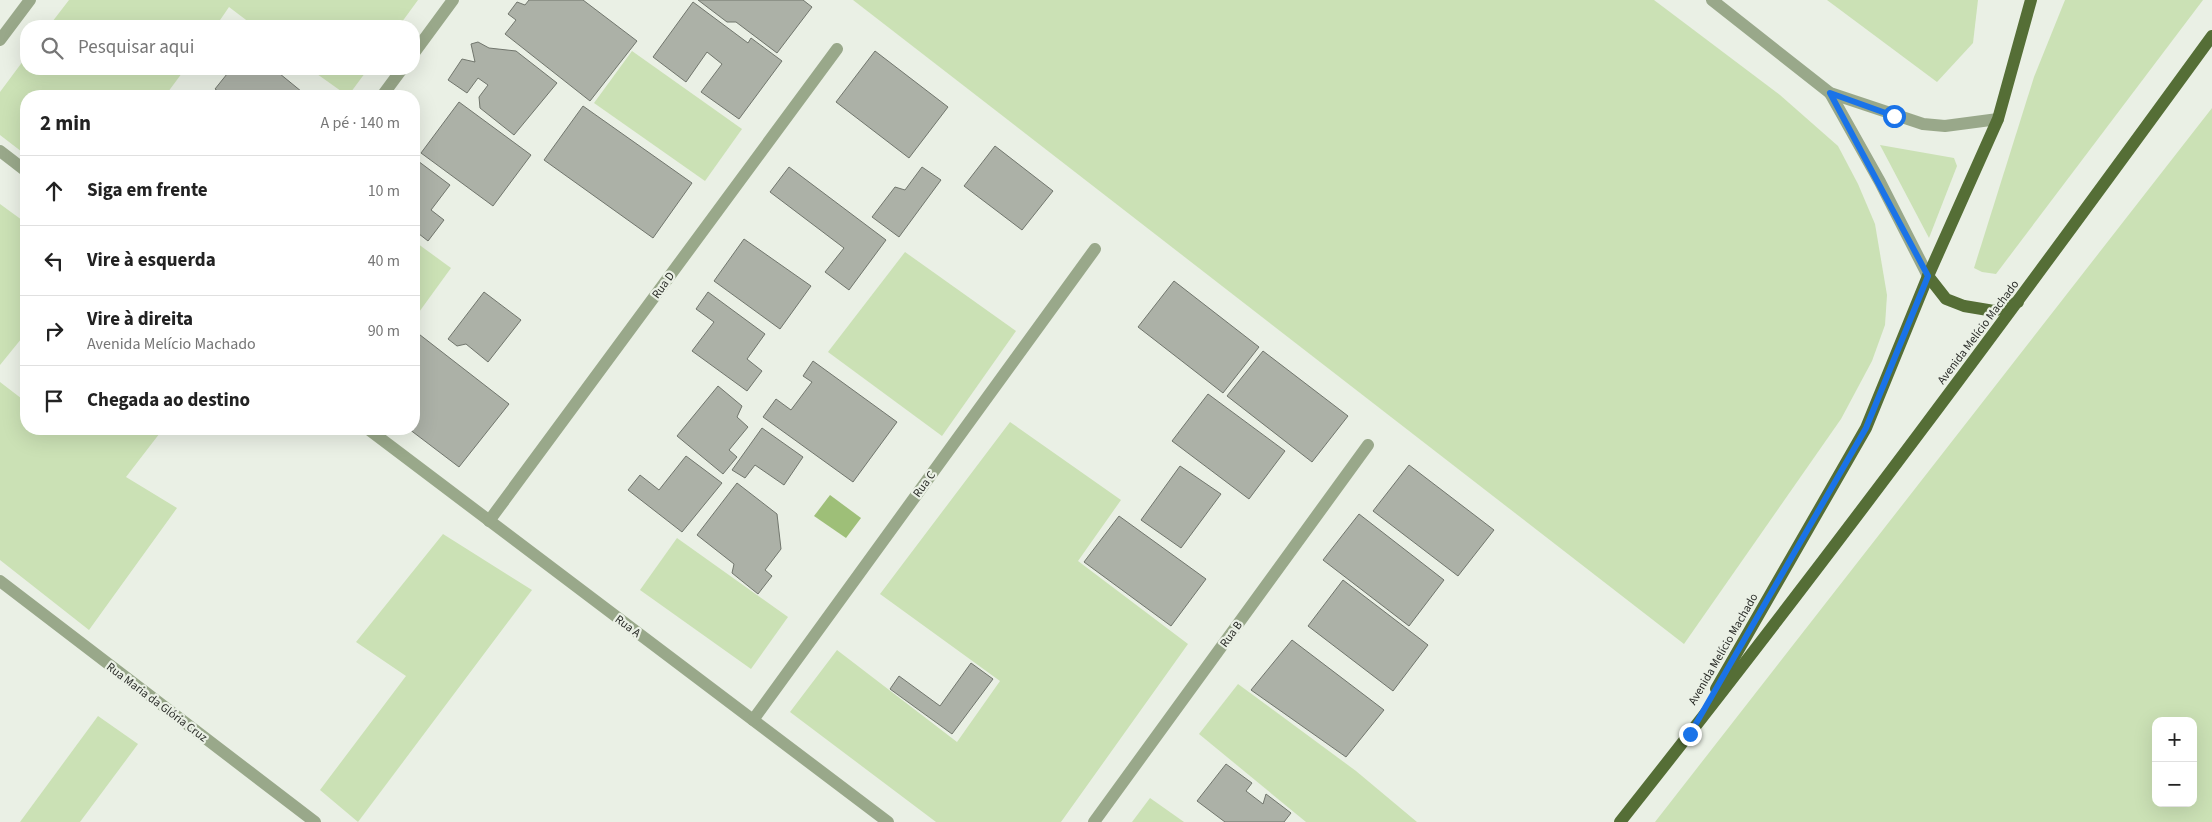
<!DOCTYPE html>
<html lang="pt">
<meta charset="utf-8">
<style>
body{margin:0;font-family:"Source Sans 3",sans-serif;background:#f2f2f2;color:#222}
.controls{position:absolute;right:15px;bottom:15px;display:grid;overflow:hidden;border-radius:10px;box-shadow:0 5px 20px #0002}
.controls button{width:45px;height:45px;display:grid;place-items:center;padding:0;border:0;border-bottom:1px solid #e0e0e0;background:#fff;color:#222;font:25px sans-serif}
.stop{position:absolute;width:15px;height:15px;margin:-11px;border:4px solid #1a73e8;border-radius:50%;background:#fff}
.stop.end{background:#1a73e8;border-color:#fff;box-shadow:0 1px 5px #0008}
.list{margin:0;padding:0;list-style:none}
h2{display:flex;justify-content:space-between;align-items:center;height:65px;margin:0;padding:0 20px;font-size:21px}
h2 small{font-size:16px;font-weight:400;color:#767676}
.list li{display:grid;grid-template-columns:32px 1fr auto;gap:15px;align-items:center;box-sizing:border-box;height:70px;padding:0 20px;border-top:1px solid #e0e0e0}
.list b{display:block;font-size:19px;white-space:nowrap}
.list p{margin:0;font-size:16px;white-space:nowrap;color:#767676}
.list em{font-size:16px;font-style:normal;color:#767676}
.icon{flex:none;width:28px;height:28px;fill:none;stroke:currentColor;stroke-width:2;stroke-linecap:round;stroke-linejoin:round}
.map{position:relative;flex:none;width:2212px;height:822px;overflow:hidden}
.search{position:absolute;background:#fff;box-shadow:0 5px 20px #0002;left:20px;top:20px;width:400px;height:55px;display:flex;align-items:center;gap:12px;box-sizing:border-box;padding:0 18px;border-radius:20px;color:#767676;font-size:19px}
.panel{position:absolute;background:#fff;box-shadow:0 5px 20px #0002;left:20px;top:90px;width:400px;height:345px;border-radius:20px}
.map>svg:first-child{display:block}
.green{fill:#cbe1b5;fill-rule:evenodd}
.water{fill:#9ebf78}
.building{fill:#acb1a7;stroke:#71766d}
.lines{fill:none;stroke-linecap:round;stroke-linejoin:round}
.minor{stroke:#99a88a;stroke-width:12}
.tertiary{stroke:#99a88a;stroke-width:12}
.primary{stroke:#556e36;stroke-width:12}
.route{stroke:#1a73e8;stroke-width:6}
.labels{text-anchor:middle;stroke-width:4.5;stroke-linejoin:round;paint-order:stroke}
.street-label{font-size:12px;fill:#2a2c28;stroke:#eaf0e5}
</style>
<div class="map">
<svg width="2212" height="822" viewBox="0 0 2212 822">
<rect width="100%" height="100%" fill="#eaf0e5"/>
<g class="green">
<path d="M69,0H418L399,26H254L229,7L216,26H49Z"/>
<path d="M853,0H1654L1780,95L1838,146L1858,184L1875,224L1887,295L1885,325L1872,361L1841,419L1684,644Z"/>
<path d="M1827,0H1978L1973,43L1937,82Z"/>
<path d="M2065,0H2203L1996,274L1982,272L1974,268L2034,77Z"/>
<path d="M632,51L742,129L705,181L594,103Z"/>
<path d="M26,57V69H185L165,96H26V155L0,135V92Z"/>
<path d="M310,69H368L348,96Z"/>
<path d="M2212,108V822H1655ZM2156,721H2193V803H2156Z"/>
<path d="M1880,145L1954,158L1957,166L1929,238Z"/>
<path d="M0,204L26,223V333L0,365Z"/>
<path d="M414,241L451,268L414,319Z"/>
<path d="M905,252L1016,331L942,436L828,352Z"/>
<path d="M0,382L26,402V429H163L126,477L177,508L89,630L0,560Z"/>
<path d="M1010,422L1121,500L1078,561L1188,644L1061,822H936L790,712L837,650L957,742L1000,681L880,594Z"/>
<path d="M443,534L532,590L358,822L320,790L406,676L356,642Z"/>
<path d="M677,538L788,617L751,669L640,590Z"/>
<path d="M1238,684L1356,771L1417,822H1306L1199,734Z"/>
<path d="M98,716L138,744L80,822H20Z"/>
<path d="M1150,798L1184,822H1132Z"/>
</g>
<path class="water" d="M830,495L861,518L846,538L814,516Z"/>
<g class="building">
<path d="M529,0H583L637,41L590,101L505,34L516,20L508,14L517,2L525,5Z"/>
<path d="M698,0H803L812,7L777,53L736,22H727Z"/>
<path d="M693,2L748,43L751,38L782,61L739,119L701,92L722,64L707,52L686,82L653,57Z"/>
<path d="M478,42L489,48L516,51L557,83L514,135L480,108L479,97L488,85L478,78L467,93L448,80L462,59L475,62L471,44Z"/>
<path d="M875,51L948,107L909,158L836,102Z"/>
<path d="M231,69H274L307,96H225L215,89Z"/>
<path d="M459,102L531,155L493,206L421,153Z"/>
<path d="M583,106L692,183L653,238L544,160Z"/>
<path d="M995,146L1053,191L1022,230L964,186Z"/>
<path d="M414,158L450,185L431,210L444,220L428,241L414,230Z"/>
<path d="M789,167L886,240L849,290L825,272L844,248L770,192Z"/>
<path d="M922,167L941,180L899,237L872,217L895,187L905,190Z"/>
<path d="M744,239L811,286L780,329L714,281Z"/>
<path d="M1174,281L1259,347L1223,393L1138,327Z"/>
<path d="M484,292L521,320L488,362L466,344L457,346L448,339Z"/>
<path d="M708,292L765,334L747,359L762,371L747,391L692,351L714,322L696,309Z"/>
<path d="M415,331L509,404L459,467L409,429H414Z"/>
<path d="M1263,351L1348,416L1312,462L1227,396Z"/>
<path d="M813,361L897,422L853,482L763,417L776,399L791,410L812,382L803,376Z"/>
<path d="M718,386L742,406L737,417L748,427L729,450L737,457L723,474L677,436Z"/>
<path d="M1208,394L1285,451L1249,499L1172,441Z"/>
<path d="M762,428L803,457L784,485L755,465L745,478L732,470Z"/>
<path d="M686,456L722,483L682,532L628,490L640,475L659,490Z"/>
<path d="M1409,465L1494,530L1458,576L1373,511Z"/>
<path d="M1180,466L1221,494L1181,548L1141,520Z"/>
<path d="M737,483L777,514L781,549L765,570L772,576L758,594L732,573L734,564L697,535Z"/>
<path d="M1359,514L1444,580L1409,626L1323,560Z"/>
<path d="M1119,516L1206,579L1171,626L1084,562Z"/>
<path d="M1343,580L1428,645L1393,691L1308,626Z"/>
<path d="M1292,640L1384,710L1346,757L1251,690Z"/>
<path d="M971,663L993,679L952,734L890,689L899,676L940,706Z"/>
<path d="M1226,764L1252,783L1246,791L1263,804L1266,794L1291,813L1284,822H1225L1197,801Z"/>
</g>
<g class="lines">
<g class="minor">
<path d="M0,40L30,0"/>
<path d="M414,53L453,0"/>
<path d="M382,96L402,69"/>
<path d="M0,151L26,171"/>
<path d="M368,429L888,822"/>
<path d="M489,521L837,49"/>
<path d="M0,581L315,822"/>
<path d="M753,720L1095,249"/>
<path d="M1094,822L1368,445"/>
</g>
<g class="tertiary">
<path d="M1712,0L1830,93L1923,124L1945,126L1998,119"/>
<path d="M1830,93L1880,182L1928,276"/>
</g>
<g class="primary">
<path d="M1928,276L1946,299L1964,306L1994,311L2018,302"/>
<path d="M1716,689L1866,428L1928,276L1998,119L2031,0"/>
<path d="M1620,822C1824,565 2019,301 2212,36"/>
</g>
</g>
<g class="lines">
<path class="route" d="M1690,734L1866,428L1928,276L1830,93L1894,116"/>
</g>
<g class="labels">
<g class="street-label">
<text transform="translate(663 285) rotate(-54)" y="4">Rua D</text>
<text transform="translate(1978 332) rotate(-53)" y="4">Avenida Melício Machado</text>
<text transform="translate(924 484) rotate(-54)" y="4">Rua C</text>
<text transform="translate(628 626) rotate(37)" y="4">Rua A</text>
<text transform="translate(1231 634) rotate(-54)" y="4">Rua B</text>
<text transform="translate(1723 649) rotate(-60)" y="4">Avenida Melício Machado</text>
<text transform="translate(157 702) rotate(37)" y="4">Rua Maria da Glória Cruz</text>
</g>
</g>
</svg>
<div class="controls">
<button>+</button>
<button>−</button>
</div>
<div class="stop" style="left:1894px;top:116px"></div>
<div class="stop end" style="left:1690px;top:734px"></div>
<div class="search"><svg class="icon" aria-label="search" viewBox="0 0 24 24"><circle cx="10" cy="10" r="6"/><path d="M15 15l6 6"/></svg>Pesquisar aqui</div>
<section class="panel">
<h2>2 min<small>A pé · 140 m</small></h2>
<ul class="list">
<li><svg class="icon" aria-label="ahead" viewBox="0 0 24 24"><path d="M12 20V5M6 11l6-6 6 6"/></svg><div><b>Siga em frente</b></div><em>10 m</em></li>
<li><svg class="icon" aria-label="left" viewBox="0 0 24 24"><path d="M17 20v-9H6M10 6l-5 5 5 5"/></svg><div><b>Vire à esquerda</b></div><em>40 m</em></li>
<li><svg class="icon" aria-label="right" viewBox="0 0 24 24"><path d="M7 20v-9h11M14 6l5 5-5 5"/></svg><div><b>Vire à direita</b><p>Avenida Melício Machado</p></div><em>90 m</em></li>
<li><svg class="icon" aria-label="arrive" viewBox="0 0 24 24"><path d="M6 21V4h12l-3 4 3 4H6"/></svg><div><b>Chegada ao destino</b></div></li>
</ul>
</section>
</div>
